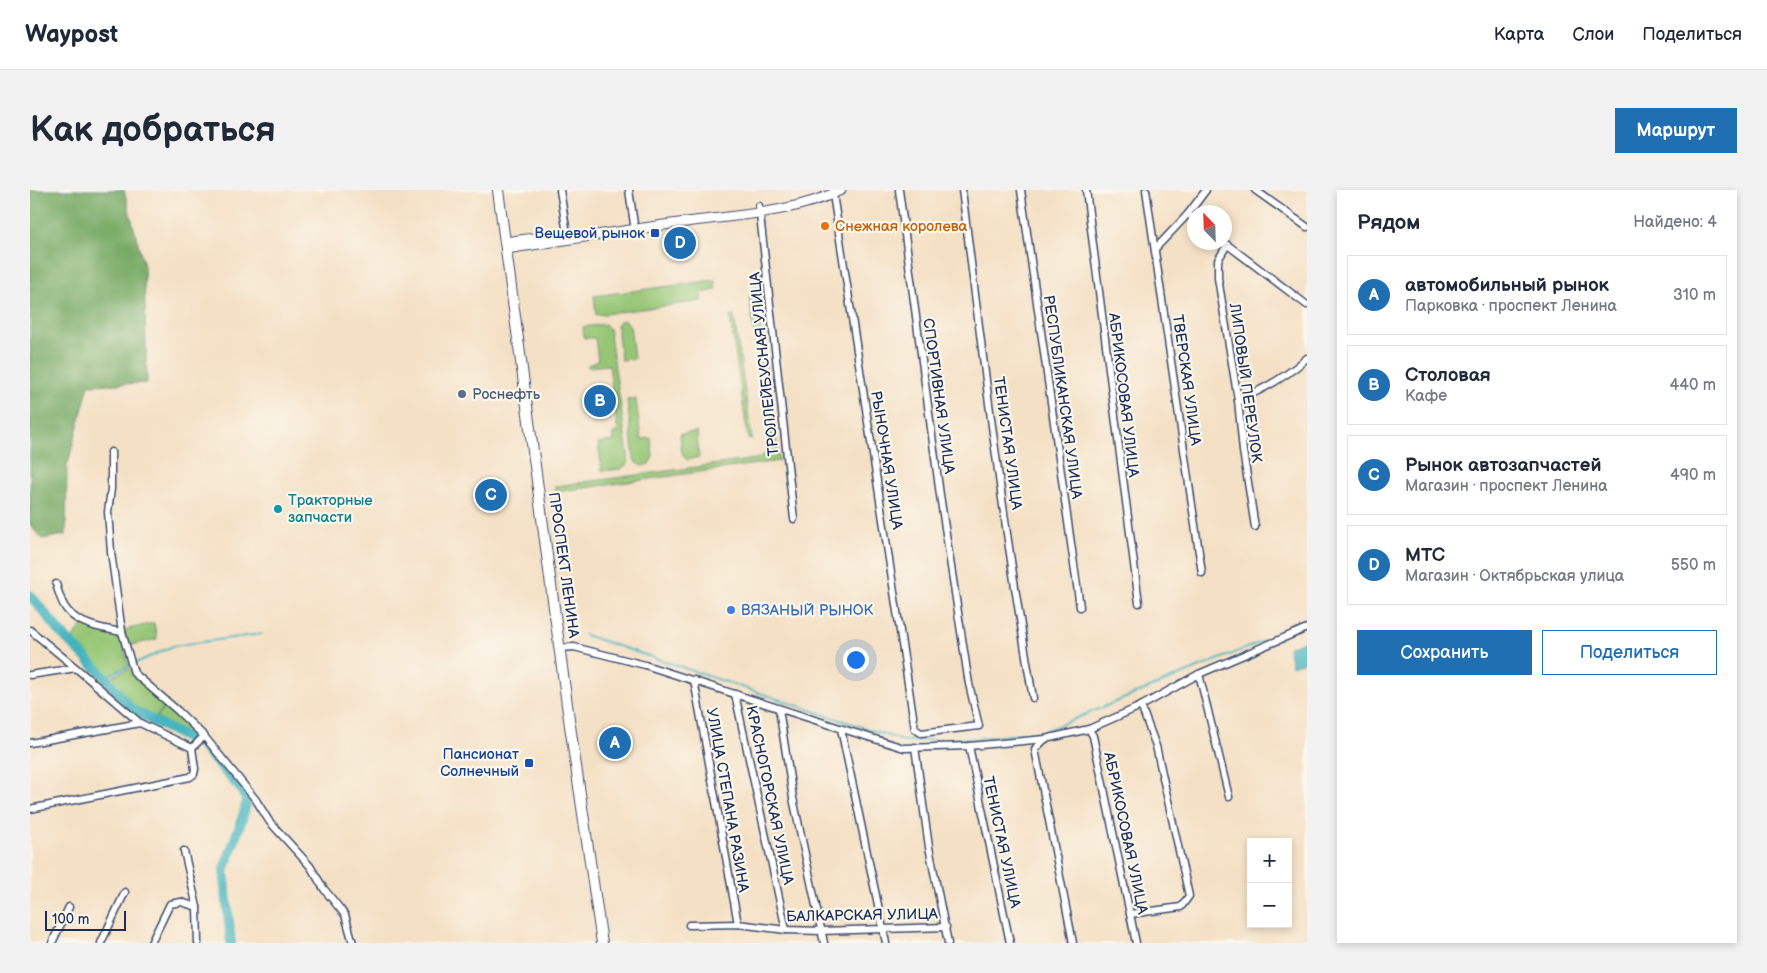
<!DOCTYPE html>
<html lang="ru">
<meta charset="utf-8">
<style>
body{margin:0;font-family:"Balsamiq Sans",sans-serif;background:#f2f2f3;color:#1f2937}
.controls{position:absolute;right:15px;bottom:15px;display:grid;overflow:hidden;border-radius:0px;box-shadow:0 2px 8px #0003}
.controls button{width:45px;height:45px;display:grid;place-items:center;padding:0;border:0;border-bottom:1px solid #e0e1e3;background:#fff;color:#1f2937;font:25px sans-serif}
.compass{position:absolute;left:1157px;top:15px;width:45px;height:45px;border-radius:50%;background:#fff;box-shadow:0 2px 8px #0003;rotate:337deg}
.scale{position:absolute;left:15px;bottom:12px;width:81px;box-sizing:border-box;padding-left:5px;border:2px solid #1b2f5e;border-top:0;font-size:14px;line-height:18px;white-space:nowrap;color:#1b2f5e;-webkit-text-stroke:4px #fbf7ec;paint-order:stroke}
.you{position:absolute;left:825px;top:469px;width:18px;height:18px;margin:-12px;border:4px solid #fff;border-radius:50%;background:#1a73e8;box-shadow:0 0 0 8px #1a73e833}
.badge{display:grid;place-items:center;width:32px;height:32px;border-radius:50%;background:#1f6fb2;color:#fff;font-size:16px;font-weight:700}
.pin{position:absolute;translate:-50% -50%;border:2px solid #fff;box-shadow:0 1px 5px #0006}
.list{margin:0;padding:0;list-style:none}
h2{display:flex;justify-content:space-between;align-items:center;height:65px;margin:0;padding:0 20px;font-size:21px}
h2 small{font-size:16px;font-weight:400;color:#747a83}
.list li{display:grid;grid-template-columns:32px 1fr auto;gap:15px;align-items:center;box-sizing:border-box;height:80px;margin:0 10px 10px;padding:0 10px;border:1px solid #e0e1e3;border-radius:0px}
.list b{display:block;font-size:19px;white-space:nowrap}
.list p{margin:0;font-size:16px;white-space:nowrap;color:#747a83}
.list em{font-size:16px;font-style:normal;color:#747a83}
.actions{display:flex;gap:10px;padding:15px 20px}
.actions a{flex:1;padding:11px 0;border:1px solid #1f6fb2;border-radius:0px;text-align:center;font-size:18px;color:#1f6fb2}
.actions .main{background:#1f6fb2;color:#fff}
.map{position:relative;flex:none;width:1277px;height:753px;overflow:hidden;border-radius:0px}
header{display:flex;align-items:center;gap:30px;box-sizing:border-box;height:70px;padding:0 25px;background:#fff;border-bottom:1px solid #e0e1e3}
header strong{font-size:24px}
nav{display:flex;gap:28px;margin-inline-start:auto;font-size:18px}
.intro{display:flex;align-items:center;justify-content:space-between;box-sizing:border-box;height:120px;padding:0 30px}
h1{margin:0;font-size:35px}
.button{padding:12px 22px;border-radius:0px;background:#1f6fb2;color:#fff;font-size:18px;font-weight:700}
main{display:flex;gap:30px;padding:0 30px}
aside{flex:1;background:#fff;border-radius:0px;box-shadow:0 2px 8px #0003}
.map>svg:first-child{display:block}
.green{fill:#96c675;stroke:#587a6a}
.forest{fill:#78ab66;stroke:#4a6d62}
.water{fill:#45b4be;stroke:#30728e}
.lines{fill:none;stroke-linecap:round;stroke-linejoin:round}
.stream{stroke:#45b4be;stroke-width:2}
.river{stroke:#45b4be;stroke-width:10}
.minor-casing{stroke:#3c4a6d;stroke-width:9}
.secondary-casing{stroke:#3c4a6d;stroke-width:11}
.primary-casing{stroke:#3c4a6d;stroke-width:12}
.minor{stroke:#fff;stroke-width:6}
.secondary{stroke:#fff;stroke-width:9}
.primary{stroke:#fff;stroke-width:10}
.food-dot{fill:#e8710a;stroke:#fbf7ec;stroke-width:2}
.transit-dot{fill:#1a4fb4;stroke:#fbf7ec;stroke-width:2}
.service-dot{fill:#5c6f8a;stroke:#fbf7ec;stroke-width:2}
.culture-dot{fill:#0f9aa8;stroke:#fbf7ec;stroke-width:2}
.shop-dot{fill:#3f7fe0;stroke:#fbf7ec;stroke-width:2}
.labels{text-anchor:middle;stroke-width:4.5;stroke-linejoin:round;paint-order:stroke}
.food-label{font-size:15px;fill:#c56008;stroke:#fbf7ec;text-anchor:start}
.transit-label{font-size:15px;fill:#164399;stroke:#fbf7ec;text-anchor:end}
.street-label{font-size:15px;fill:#1b2f5e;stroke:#fbf7ec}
.service-label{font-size:15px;fill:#4e5e75;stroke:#fbf7ec;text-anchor:start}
.culture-label{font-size:15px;fill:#0d838f;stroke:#fbf7ec;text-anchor:start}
.shop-label{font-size:15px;fill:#366cbe;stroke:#fbf7ec;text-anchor:start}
</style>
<header>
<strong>Waypost</strong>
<nav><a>Карта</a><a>Слои</a><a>Поделиться</a></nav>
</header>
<div class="intro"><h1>Как добраться</h1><a class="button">Маршрут</a></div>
<main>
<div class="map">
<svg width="1277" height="753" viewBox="0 0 1277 753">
<rect width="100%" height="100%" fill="#fbf7ec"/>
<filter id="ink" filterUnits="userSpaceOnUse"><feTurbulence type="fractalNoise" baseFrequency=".02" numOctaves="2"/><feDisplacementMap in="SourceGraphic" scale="10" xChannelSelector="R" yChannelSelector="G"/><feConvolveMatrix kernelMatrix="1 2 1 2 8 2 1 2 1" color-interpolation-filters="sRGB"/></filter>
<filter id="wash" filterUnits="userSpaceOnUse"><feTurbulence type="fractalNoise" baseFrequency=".0096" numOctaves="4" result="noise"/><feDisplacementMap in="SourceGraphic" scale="20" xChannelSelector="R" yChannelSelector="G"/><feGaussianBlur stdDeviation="1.12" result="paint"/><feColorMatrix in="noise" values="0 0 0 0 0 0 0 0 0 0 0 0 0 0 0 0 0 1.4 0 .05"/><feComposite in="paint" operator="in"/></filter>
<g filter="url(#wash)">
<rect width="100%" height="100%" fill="#f4e0c4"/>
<g class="green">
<path d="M685,90L686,100L671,103L672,111L566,125L564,106Z"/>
<path d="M725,99L749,271L525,302V296L726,269C735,266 739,261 740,251L719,109L721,100Z"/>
<path d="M700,126H704L722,249H718Z"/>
<path d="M595,130L600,136L604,169L591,170L587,135L590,131Z"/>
<path d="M575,134L579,138L599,272L591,279L572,281L568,253L584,251L583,243L588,242L579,175L558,177V175L568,171L565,148H554L553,137Z"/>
<path d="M606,209L611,249L621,248L623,267L619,274L612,276L606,273L604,269L597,210Z"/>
<path d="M667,242L669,267L657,270C650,265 651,252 650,244Z"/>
<path d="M124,433L127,449L98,456L94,440Z"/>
<path d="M53,434L90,444L99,475L76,486L41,451Z"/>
<path d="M100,478C107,493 124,504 137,513L125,529L101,516L79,488Z"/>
<path d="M137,514L172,546L166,551L125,530Z"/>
</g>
<path class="forest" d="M0,0H94L114,76L117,193L59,195L37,277L36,345L12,349L0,335Z"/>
<path class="water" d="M1277,450V471L1262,476L1258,457Z"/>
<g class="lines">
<g class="stream">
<path d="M555,445L874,551L948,548L1013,542L1277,433"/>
<path d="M75,487L143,456L231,444"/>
</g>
<path class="river" d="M0,405L32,444L75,487L101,519L162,551L169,553L210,598L217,611L212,629L194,680L201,753"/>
</g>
</g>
<g filter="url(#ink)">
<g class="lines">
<defs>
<g id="minor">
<path d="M530,0L537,44"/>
<path d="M599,0L604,34"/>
<path d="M932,0C953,170 974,340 1003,508"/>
<path d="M991,0L1050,417"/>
<path d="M1056,0L1109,413"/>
<path d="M1116,0L1172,383"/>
<path d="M1225,0L1277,37"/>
<path d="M803,4L885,539L891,543L949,536L939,494L910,305L869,0"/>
<path d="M729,16L764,329"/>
<path d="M1158,24L1164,29"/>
<path d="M1195,53L1277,115"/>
<path d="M1197,55L1188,70V88L1208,210L1213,261L1225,337"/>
<path d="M1125,59L1158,24L1176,0"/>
<path d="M1208,210C1233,200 1257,186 1277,168"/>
<path d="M81,262V299L78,322L81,362L92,442L104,483L148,521L174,546L226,610L239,631L280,676L294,699L315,725L323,753"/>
<path d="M26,394C29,403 31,413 37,420C48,435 75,439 92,442"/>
<path d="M0,440L46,478"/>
<path d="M530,458L544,457L615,475L819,541L874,558L939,556L1015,549L1059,539L1111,516L1169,484L1277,438"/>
<path d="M1169,484L1199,607"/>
<path d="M0,485L46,478L110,533"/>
<path d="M664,490L708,734"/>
<path d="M705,504L756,740"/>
<path d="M749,519L763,608L794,753"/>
<path d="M811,539L856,753"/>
<path d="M1059,539L1063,546L1106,753"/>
<path d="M1015,549L1005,559L1043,753"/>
<path d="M0,553L110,533L162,558"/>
<path d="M939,556L980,753"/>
<path d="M885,557L899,657L918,753"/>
<path d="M162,558L174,546"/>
<path d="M0,619L160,587L164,584L165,579L162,558"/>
<path d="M154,661L167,717L168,753"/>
<path d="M1100,724L1151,717L1159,706L1126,556L1111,516"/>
<path d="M659,735L708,734L756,740L791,741L916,737"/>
<path d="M22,753L39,717"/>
<path d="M71,753L95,702"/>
<path d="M121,753L140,714L151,712L167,717"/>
</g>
<g id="secondary">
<path d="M475,52L534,44"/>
<path d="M476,59C536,50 596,40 656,32C707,25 764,23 811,0"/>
</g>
<path id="primary" d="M468,0L538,522L572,753"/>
</defs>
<use href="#minor" class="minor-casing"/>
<use href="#secondary" class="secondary-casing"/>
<use href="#primary" class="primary-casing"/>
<use href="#minor" class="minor"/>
<use href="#secondary" class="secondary"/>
<use href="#primary" class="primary"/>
</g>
</g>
<circle class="food-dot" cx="795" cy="36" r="5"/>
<g class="transit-dot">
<rect x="620" y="38" width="10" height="10" rx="2.5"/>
<rect x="494" y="568" width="10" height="10" rx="2.5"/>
</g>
<circle class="service-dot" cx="432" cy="204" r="5"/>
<circle class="culture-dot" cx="248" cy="319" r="5"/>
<circle class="shop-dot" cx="701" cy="420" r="5"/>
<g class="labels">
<g class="food-label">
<text x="805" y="41">Снежная королева</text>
</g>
<g class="transit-label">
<text x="615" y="48">Вещевой рынок</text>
<text x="489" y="569">Пансионат<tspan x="489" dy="17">Солнечный</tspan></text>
</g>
<g class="street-label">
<text transform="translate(734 174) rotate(-96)" y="5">ТРОЛЛЕЙБУСНАЯ УЛИЦА</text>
<text transform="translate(1157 190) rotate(82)" y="5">ТВЕРСКАЯ УЛИЦА</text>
<text transform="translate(1216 193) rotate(82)" y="5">ЛИПОВЫЙ ПЕРЕУЛОК</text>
<text transform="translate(1094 205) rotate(83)" y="5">АБРИКОСОВАЯ УЛИЦА</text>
<text transform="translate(909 206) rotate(82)" y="5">СПОРТИВНАЯ УЛИЦА</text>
<text transform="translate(1033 207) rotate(82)" y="5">РЕСПУБЛИКАНСКАЯ УЛИЦА</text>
<text transform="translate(978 253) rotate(82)" y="5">ТЕНИСТАЯ УЛИЦА</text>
<text transform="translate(857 270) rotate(81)" y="5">РЫНОЧНАЯ УЛИЦА</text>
<text transform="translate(534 375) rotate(82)" y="5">ПРОСПЕКТ ЛЕНИНА</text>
<text transform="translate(740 605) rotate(78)" y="5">КРАСНОГОРСКАЯ УЛИЦА</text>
<text transform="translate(698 610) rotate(80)" y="5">УЛИЦА СТЕПАНА РАЗИНА</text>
<text transform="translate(1096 643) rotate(78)" y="5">АБРИКОСОВАЯ УЛИЦА</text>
<text transform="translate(972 652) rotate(78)" y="5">ТЕНИСТАЯ УЛИЦА</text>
<text transform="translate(832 725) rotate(-1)" y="5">БАЛКАРСКАЯ УЛИЦА</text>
</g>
<g class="service-label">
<text x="442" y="209">Роснефть</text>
</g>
<g class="culture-label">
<text x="258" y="315">Тракторные<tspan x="258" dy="17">запчасти</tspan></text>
</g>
<g class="shop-label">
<text x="711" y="425">ВЯЗАНЫЙ РЫНОК</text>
</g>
</g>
</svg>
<div class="controls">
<button>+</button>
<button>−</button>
</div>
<svg class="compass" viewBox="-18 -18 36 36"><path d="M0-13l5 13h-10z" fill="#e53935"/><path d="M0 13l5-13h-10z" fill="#747a83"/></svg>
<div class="scale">100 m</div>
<div class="you"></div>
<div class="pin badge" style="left:585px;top:553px">A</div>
<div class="pin badge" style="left:570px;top:211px">B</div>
<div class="pin badge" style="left:461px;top:305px">C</div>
<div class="pin badge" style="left:650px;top:53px">D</div>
</div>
<aside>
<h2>Рядом<small>Найдено: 4</small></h2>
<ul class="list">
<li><span class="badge">A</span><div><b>автомобильный рынок</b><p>Парковка · проспект Ленина</p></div><em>310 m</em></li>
<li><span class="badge">B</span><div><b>Столовая</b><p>Кафе</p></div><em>440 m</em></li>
<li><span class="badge">C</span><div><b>Рынок автозапчастей</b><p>Магазин · проспект Ленина</p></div><em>490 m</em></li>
<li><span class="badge">D</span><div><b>МТС</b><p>Магазин · Октябрьская улица</p></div><em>550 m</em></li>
</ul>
<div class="actions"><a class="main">Сохранить</a><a>Поделиться</a></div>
</aside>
</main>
